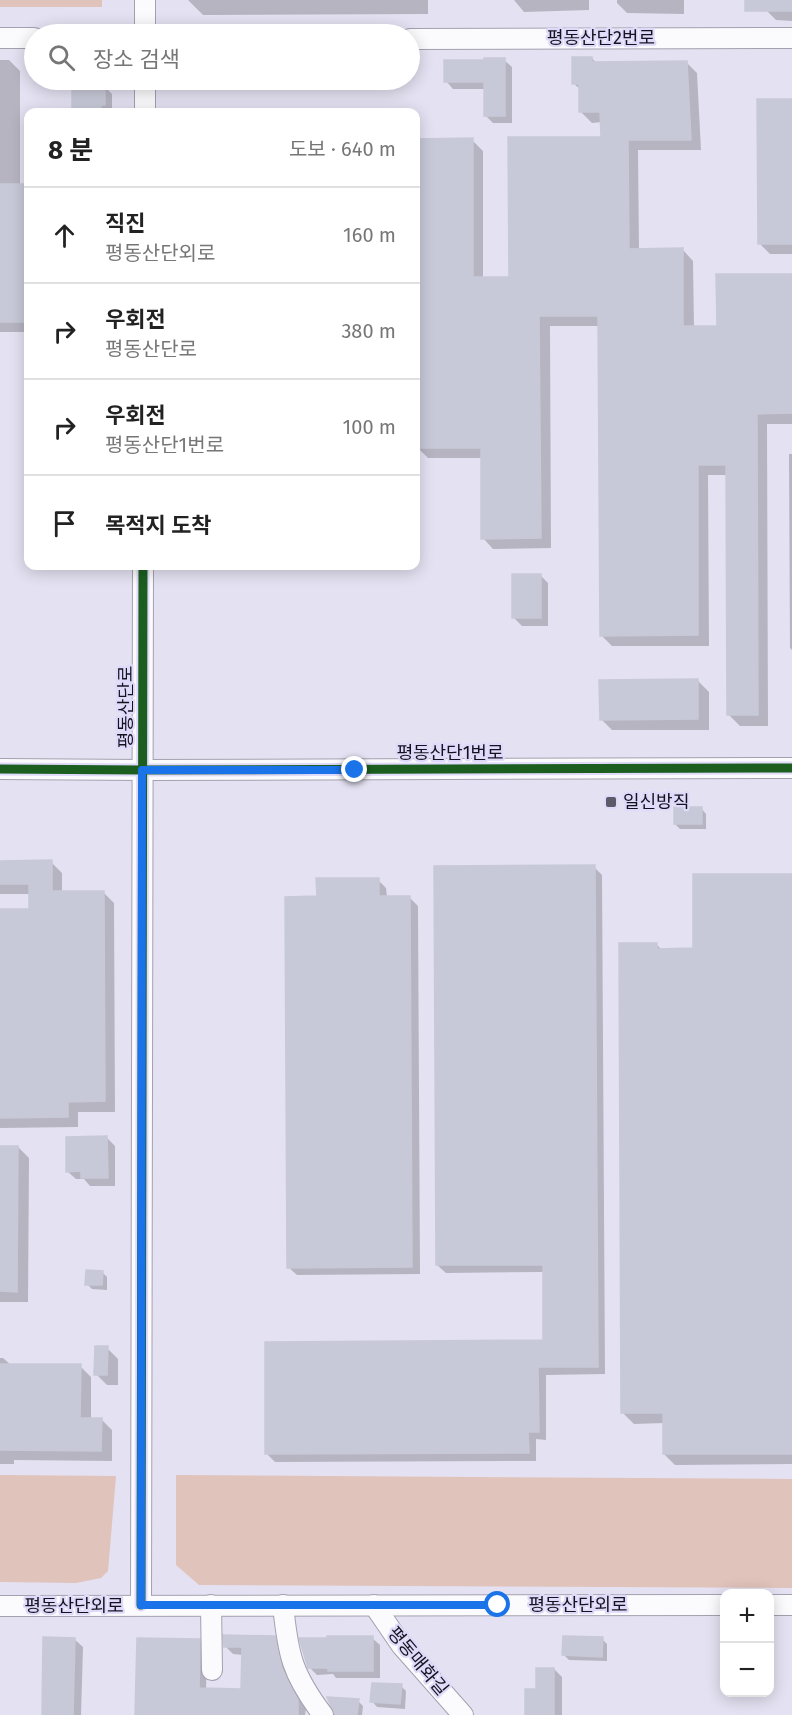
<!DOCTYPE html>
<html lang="ko">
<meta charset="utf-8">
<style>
body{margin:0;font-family:"Fira Sans","Noto Sans KR",sans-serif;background:#f2f2f2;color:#222}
.controls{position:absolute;right:18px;bottom:18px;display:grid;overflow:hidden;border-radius:12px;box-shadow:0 3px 15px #0003}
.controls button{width:54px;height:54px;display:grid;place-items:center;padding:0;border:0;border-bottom:2px solid #e0e0e0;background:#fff;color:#222;font:30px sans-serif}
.stop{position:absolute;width:18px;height:18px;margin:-14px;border:4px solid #1a73e8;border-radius:50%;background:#fff}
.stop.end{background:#1a73e8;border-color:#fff;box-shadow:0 2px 6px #0008}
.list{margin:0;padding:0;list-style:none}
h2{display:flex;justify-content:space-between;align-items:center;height:78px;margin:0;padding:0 24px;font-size:26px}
h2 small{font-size:20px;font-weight:400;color:#767676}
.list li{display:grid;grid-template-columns:39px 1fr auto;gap:18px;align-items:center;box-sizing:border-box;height:96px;padding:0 24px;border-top:2px solid #e0e0e0}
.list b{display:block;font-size:22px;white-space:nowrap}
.list p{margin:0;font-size:20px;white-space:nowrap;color:#767676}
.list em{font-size:20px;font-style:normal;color:#767676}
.icon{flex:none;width:33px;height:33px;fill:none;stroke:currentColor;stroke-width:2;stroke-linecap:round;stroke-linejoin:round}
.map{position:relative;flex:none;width:792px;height:1715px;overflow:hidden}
.search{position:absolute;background:#fff;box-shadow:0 3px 15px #0003;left:24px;top:24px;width:396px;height:66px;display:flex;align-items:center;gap:15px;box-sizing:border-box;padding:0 21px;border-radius:33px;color:#767676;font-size:22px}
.panel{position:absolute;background:#fff;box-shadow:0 3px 15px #0003;left:24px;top:108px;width:396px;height:462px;border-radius:12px}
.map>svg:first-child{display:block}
.green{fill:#e0c3ba}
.shadow{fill:#0003}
.building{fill:#c8c9d8;stroke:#c8c9d7;stroke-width:1.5}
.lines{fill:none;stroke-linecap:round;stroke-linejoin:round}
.minor-casing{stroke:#a4a1af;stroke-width:22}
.minor{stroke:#fbfafd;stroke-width:20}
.cycleway-casing{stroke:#dfdaf9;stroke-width:13}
.cycleway{stroke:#1b5e20;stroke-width:9}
.route{stroke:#1a73e8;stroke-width:8}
.poi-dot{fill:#5d5a69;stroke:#dfdaf9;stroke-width:2}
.labels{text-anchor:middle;stroke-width:4.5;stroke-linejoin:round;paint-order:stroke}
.street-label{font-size:18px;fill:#14121f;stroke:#dfdaf9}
.poi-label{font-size:18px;fill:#14121f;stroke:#dfdaf9;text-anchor:start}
</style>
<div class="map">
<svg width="792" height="1715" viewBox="0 0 792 1715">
<rect width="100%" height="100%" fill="#e4e1f2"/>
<g class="green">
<rect x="0" y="0" width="102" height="7"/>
<path d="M0,1475L116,1476L108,1571L101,1578L76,1583L0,1582Z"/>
<path d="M176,1475L792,1479V1588L199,1585L176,1565Z"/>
</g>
<g class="shadow">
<path d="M188,0H428V14L203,15Z"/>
<path d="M514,0H589V10L524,12Z"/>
<path d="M617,0H684V14L627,13L617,3Z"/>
<path d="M766,0H792V21L776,20L766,10Z"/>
<path d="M592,58L596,63H687L697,73L701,150H638L639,250H683L693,261L694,328H718L792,275V424H767L768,726H740L729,715L727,475H708L709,646H612L601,635L600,326H550L551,548L493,549L483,538L482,458H428L417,447L416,140H472L483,151V279L510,278L602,138V122L592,123L581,112V90L573,83Z"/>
<path d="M0,60H9L20,71V186H28V332H0Z"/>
<path d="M504,60L512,67V123H493L486,116V89H453L446,81Z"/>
<path d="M73,80H108V90L112,94V112H73Z"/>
<path d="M792,101V254H770L759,243Z"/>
<path d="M789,454H792V650L790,648Z"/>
<path d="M540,575L548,583V626H522L514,618Z"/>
<path d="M698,681L709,692V730H612L601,719Z"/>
<path d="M701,808L706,814V829H680L675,824Z"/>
<path d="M0,862H51L62,873V893L103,892L114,903L115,1112H78V1127L0,1128V911H31V894H0Z"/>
<path d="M594,867L602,875L605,1374L546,1375V1440L536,1439V1461L275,1462L267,1454L545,1342L544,1272L446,1273L437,1265Z"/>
<path d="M792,875V1464L675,1465L664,1454V1423L634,1424L623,1413L656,944L662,950H695Z"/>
<path d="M378,880L386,888L387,898L409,897L418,906L420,1274L297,1275L288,1267L318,898Z"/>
<path d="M107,1138L115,1146V1186H90L84,1179H76L67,1171Z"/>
<path d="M0,1147H18L29,1158L28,1302H0Z"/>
<path d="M102,1272L107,1277V1290L92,1289L87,1284Z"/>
<path d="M107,1348L118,1359V1385H107L96,1374Z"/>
<path d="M0,1358H3L11,1365L80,1366L91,1377V1419H101L112,1430V1461L14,1460V1464H0Z"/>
<path d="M274,1638L282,1646L290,1677L306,1709L305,1715H137L199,1640L207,1649L206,1690L242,1691L243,1655L233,1654L225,1646Z"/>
<path d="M372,1638L380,1645V1678H336L333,1674L317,1675L309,1667Z"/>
<path d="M74,1639L83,1647L81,1715H43Z"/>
<path d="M602,1639L607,1644V1661L569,1660L564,1655Z"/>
<path d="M554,1669L562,1677V1715H527L538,1691Z"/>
<path d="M401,1686L406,1691L405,1709L377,1707L372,1701Z"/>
<path d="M358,1701L363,1706L362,1715H336Z"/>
</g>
<g class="building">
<rect x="745" y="0" width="47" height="11"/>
<path d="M572,57H592V62L687,61L691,140H628L629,249L683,248V326H717L716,274H792V413L757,414L758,715H727L726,465H698V635L600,636L598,316H539L541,538L481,539V448H416V139L473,138V277H509L508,137H601L600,112H579V84H572Z"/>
<path d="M484,58H505V116H484V82H444V60H484Z"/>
<path d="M72,80H101V84H105V105H101V112H72Z"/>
<path d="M757,99H792V244H758Z"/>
<rect x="0" y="184" width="28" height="138"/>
<rect x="512" y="574" width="29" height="44"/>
<path d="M698,679V719L600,720L599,680Z"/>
<rect x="674" y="807" width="28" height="17"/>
<path d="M52,860V891H104L105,1101L68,1102V1117L0,1118V909H29V884H0V861Z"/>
<path d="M595,865L598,1367H538L539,1432H528L529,1453L265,1454V1342L543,1340V1265H436L434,866Z"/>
<path d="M693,874H792V1454H663V1413H621L619,943H657V949L693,948Z"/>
<path d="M316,878H379V896H410L412,1267L287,1268L285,897L317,896Z"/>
<path d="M107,1136L108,1178H81V1171L66,1172V1137Z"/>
<path d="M0,1146H18L17,1292L0,1291Z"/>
<path d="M86,1270L103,1271L102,1285H85Z"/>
<path d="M95,1346H108L107,1375H94Z"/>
<path d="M0,1364H81L80,1418H102L101,1451L0,1450Z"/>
<path d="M223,1635L275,1636L282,1668L298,1700V1715H135L137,1638L200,1639L199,1688L241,1689L242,1647H224Z"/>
<path d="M327,1636H373V1671H328V1668H308L299,1638H327Z"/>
<path d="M563,1636L603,1637L602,1657L562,1655Z"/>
<path d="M43,1637L75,1638L73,1715H42Z"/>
<path d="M536,1668H554V1715H525V1689H536Z"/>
<path d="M372,1683L402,1684L400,1704L370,1702Z"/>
<path d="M327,1697L359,1699L357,1715H335Z"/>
</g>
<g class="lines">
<defs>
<g id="minor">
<path d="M145,0V34"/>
<path d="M0,38H34"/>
<path d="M410,39L792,38"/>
<path d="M145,112V80"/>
<path d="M0,769L142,770L792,768"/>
<path d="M141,1605L143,566"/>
<path d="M211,1605L212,1670"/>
<path d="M283,1605C288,1655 292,1674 323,1715"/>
<path d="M374,1605L402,1646L463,1715"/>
<path d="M770,1605H792"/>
<path d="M0,1606L724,1605"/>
</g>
</defs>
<use href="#minor" class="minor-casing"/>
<use href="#minor" class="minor"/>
<defs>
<g id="cycleway">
<path d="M0,769L142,770L792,768"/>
<path d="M141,1605L143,566"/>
</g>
</defs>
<use href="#cycleway" class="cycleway-casing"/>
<use href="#cycleway" class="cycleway"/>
</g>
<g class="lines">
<path class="route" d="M355,770H142L141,1605H498"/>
</g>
<rect class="poi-dot" x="605" y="796" width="12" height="12" rx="3"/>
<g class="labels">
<g class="street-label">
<text x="601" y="44">평동산단2번로</text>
<text transform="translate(126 707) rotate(-90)" y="6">평동산단로</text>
<text x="450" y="759">평동산단1번로</text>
<text x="578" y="1611">평동산단외로</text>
<text x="74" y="1612">평동산단외로</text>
<text transform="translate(418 1661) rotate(50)" y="6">평동매화길</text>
</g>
<g class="poi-label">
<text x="623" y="808">일신방직</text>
</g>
</g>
</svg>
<div class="controls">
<button>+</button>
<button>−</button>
</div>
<div class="stop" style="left:498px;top:1605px"></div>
<div class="stop end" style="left:355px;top:770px"></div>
<div class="search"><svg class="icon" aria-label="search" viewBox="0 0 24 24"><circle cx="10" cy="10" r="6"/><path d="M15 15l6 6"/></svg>장소 검색</div>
<section class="panel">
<h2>8 분<small>도보 · 640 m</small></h2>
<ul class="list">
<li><svg class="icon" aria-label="ahead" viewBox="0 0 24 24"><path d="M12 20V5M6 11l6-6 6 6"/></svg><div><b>직진</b><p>평동산단외로</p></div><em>160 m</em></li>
<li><svg class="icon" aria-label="right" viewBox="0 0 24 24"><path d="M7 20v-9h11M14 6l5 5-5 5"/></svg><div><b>우회전</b><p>평동산단로</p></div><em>380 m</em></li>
<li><svg class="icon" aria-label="right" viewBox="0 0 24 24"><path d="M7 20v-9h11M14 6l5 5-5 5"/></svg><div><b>우회전</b><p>평동산단1번로</p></div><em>100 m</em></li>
<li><svg class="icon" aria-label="arrive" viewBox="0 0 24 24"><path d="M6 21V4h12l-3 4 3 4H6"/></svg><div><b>목적지 도착</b></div></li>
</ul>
</section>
</div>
